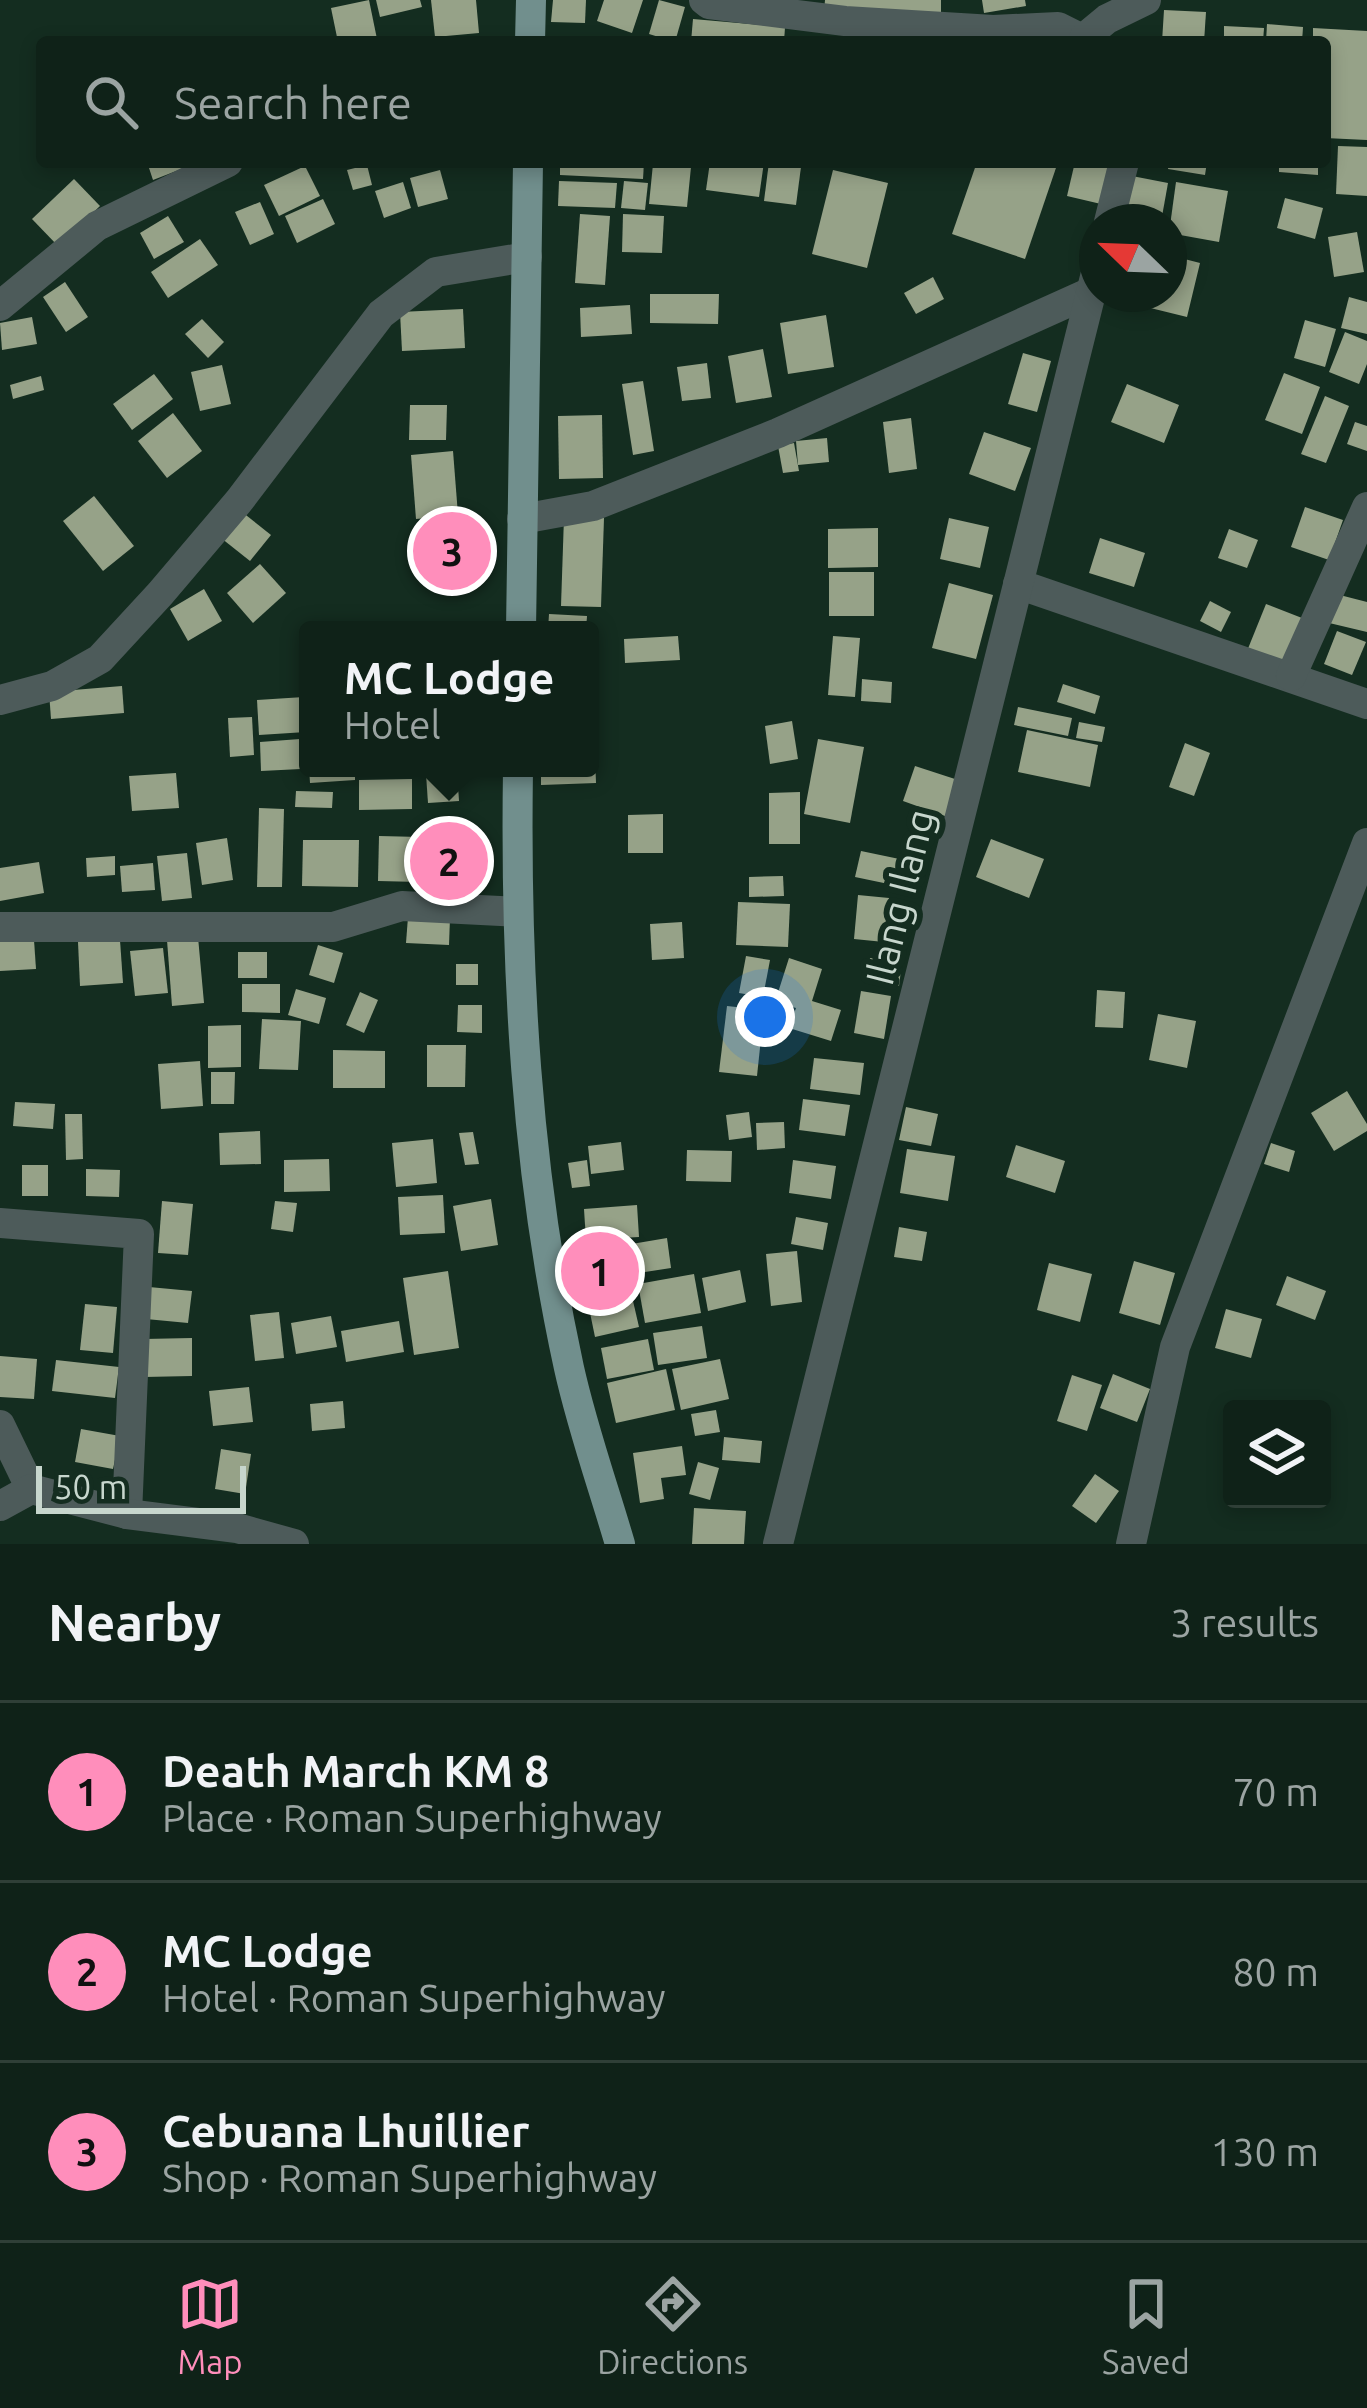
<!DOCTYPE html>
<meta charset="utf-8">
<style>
body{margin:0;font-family:Ubuntu,sans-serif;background:#182a21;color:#f1f3f6}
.controls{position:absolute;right:36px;bottom:36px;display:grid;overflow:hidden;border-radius:12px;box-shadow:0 6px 18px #0003}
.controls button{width:108px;height:108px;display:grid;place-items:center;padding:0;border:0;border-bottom:3px solid #2f3f37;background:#0f2218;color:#f1f3f6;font:60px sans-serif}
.compass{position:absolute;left:1079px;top:204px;width:108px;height:108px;border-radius:50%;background:#0f2218;box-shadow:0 6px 18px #0003;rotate:293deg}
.scale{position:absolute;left:36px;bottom:30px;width:210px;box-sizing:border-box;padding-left:12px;border:6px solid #c7d6cd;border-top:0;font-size:33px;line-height:42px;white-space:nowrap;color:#c7d6cd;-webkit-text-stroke:9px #142d20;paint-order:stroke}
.you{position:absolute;left:765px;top:1017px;width:42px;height:42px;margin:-30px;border:9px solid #fff;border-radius:50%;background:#1a73e8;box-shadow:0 0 0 18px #1a73e833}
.badge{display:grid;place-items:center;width:78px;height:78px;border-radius:50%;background:#ff8ebb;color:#111;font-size:39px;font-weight:700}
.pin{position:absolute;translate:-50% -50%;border:6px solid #fff;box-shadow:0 3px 12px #0006}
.popup{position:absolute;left:299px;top:621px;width:300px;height:156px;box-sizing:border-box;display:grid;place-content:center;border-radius:12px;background:#0f2218;filter:drop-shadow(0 3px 9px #0005);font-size:39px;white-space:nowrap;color:#9ba4a2}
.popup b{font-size:45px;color:#f1f3f6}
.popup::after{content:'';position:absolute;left:50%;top:100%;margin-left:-24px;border:24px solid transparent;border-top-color:#0f2218}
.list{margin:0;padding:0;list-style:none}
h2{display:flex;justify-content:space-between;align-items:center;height:156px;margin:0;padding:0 48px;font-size:51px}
h2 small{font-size:39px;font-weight:400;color:#9ba4a2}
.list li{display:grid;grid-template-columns:78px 1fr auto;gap:36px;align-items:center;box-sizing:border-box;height:180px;padding:0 48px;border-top:3px solid #2f3f37}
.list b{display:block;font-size:45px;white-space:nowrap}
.list p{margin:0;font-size:39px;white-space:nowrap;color:#9ba4a2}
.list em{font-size:39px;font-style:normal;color:#9ba4a2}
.icon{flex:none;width:66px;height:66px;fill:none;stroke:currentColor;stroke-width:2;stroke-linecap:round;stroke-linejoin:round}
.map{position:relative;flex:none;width:1367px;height:1544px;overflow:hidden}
.search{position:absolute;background:#0f2218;box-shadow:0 6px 18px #0003;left:36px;right:36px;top:36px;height:132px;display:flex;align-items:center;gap:30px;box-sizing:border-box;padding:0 42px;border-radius:12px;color:#9ba4a2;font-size:45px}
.sheet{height:696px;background:#0f2218}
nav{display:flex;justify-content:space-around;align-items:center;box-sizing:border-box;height:168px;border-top:3px solid #2f3f37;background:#0f2218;font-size:33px;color:#9ba4a2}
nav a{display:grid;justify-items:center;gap:6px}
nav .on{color:#ff8ebb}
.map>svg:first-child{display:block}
.building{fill:#96a288}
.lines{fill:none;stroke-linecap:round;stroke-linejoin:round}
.minor{stroke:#4d5b5a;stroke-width:30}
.major{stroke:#718f8d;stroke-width:30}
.labels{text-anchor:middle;stroke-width:12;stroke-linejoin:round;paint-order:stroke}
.street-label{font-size:39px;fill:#c7d6cd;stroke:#142d20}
</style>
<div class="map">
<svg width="1367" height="1544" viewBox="0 0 1367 1544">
<rect width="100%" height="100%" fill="#142d20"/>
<g class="building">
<path d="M369,0L377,39L338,42L331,8Z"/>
<path d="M376,0H420L422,7L380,17Z"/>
<path d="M431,0H476L479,33L435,37Z"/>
<path d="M553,0H586L585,23L551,22Z"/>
<path d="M604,0H643L632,33L597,21Z"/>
<path d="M659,0L685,7L675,42L649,34Z"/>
<path d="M825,0H941V15L824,12Z"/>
<path d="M982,0H1025L1026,6L984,13Z"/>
<path d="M1164,10L1206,12L1204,42H1162Z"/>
<path d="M693,19L785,27L784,42H691Z"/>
<path d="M1267,24L1303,27L1302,42H1266Z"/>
<path d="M1224,26L1264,28L1263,42H1224Z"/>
<path d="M1313,28L1367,31V140L1325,138V42H1313Z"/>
<path d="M1338,146L1367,147V196L1336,194Z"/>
<path d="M147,162H182L184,168L153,180Z"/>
<path d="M560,162H644L643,179L560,175Z"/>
<path d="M710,162H764L759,197L706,190Z"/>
<path d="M769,162L801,167L796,205L764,201Z"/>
<path d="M977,162H1058L1025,259L952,234Z"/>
<path d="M1075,162H1111L1101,204L1067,196Z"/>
<path d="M1169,162H1207L1205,175L1168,169Z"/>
<path d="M1279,162H1318V175L1279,172Z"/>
<path d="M653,164L691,167L687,207L649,204Z"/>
<path d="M367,165L372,185L353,190L347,170Z"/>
<path d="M305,166L320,196L279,216L264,185Z"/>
<path d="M440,170L448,199L418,207L410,178Z"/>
<path d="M833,170L888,183L867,268L812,254Z"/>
<path d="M1132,176L1168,183L1161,222H1124Z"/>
<path d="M74,179L100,206L58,246L32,219Z"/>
<path d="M559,181L617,183L615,208L558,206Z"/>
<path d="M624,181L648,183L645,210L621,208Z"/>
<path d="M403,182L411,208L384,218L375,191Z"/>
<path d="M1176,182L1228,191L1219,242L1169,233Z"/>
<path d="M1285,198L1323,208L1315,239L1277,228Z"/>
<path d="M323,199L335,224L297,243L285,216Z"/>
<path d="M260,202L274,234L250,245L235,212Z"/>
<path d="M580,214L610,216L605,285L575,283Z"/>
<path d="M623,214L664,216L662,253L622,252Z"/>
<path d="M168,216L184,242L154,259L140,233Z"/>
<path d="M1357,232L1364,272L1334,277L1328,237Z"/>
<path d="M200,239L218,265L168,298L151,272Z"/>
<path d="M1169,255L1200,263L1187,317L1126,302L1128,294H1169Z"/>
<path d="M933,277L944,299L916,314L904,293Z"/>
<path d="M65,282L88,317L66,332L43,297Z"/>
<path d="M650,294H719L718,324L650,323Z"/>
<path d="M1349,297L1367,302V334L1341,328Z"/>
<path d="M630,305L632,334L581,337L580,308Z"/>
<path d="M463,309L465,348L402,351L400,312Z"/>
<path d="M826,315L834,367L788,374L780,323Z"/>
<path d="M32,317L37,344L2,350L0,323Z"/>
<path d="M202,319L224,342L208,358L185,334Z"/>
<path d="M1305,320L1336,329L1325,367L1294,358Z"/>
<path d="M1345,332L1367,341V364L1359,384L1329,372Z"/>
<path d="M763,349L772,397L736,403L728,356Z"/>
<path d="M1023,353L1051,361L1037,412L1008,404Z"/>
<path d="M707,363L711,398L682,401L677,367Z"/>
<path d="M222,365L231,404L200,411L191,372Z"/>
<path d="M1284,373L1320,387L1302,434L1265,420Z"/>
<path d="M154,374L173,399L132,430L113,404Z"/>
<path d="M41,376L44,390L13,399L10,385Z"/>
<path d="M643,381L654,451L633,455L622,384Z"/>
<path d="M1127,384L1179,405L1164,443L1111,422Z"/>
<path d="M1325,396L1349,406L1326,463L1301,454Z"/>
<path d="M410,405H447L446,440H409Z"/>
<path d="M173,413L202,451L167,478L138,441Z"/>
<path d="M602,415L603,478L559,479L558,416Z"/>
<path d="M911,418L917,469L889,473L883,422Z"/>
<path d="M1355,422L1367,426V451L1347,444Z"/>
<path d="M984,432L1031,448L1015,491L969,474Z"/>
<path d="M827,438L829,462L798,465L796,441Z"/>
<path d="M794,443L799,471L783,473L778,446Z"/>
<path d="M453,451L458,515L416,519L411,455Z"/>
<path d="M94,496L134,546L103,571L63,521Z"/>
<path d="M1305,507L1343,520L1329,560L1291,547Z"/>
<path d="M237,508L271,535L250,561L216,534Z"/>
<path d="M564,517L604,518L601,607L561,606Z"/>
<path d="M949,518L989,527L980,568L940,559Z"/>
<path d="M878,528V567L828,568V529Z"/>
<path d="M1229,529L1258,540L1247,568L1218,558Z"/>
<path d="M462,535L463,563L436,565L435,537Z"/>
<path d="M1100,538L1145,553L1134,587L1089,573Z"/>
<path d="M260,564L286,593L253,623L227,593Z"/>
<rect x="829" y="572" width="45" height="44"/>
<path d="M949,583L993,595L976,659L932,648Z"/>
<path d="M204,589L222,621L188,641L170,609Z"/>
<path d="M1332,593L1367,602V632L1325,622Z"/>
<path d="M1210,601L1231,612L1221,632L1200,621Z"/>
<path d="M1266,604L1302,618L1282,671L1245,656Z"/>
<path d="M549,614L587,616L586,630H548Z"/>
<path d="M1337,631L1366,642L1352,675L1324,664Z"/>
<path d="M678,636L680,660L625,663L624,639Z"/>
<path d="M833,636L860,638L855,697L828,695Z"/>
<path d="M862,679L892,682L891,703L861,701Z"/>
<path d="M1063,684L1100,696L1095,714L1057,702Z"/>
<path d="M122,686L124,713L51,719L49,692Z"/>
<path d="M304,697L306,732L259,735L257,700Z"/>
<path d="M1018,707L1072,718L1068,736L1014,725Z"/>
<path d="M252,717L254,755L230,757L228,718Z"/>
<path d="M792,721L798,759L770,764L765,726Z"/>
<path d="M1079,722L1105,727L1102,742L1076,738Z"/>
<path d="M1027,730L1098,745L1090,787L1018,772Z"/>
<path d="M300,739L301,769L261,771L260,742Z"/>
<path d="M818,739L864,747L850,823L804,814Z"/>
<path d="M1185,743L1210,753L1194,796L1169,787Z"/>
<path d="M590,756H595L596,783L541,785V768H590Z"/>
<path d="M915,766L958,780L945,816L903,801Z"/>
<path d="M309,768H355V780L310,783Z"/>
<path d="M457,771L459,801L428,803L426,774Z"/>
<path d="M176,773L179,808L132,811L129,776Z"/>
<path d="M412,779V809L359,810V780Z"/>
<path d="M296,791L333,792L332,808L295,807Z"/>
<path d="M800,792V844H769V793Z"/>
<path d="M259,808L284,809L282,887H257Z"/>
<path d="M663,814V853H628V815Z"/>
<path d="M379,836L462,838L461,883L378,881Z"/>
<path d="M227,838L233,880L202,885L196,843Z"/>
<path d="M991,839L1044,859L1029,898L976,877Z"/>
<path d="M303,840H359L358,887L302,886Z"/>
<path d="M861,851L909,861L903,887L855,877Z"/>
<path d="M187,853L192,898L162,901L157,856Z"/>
<path d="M115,856V875L87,877L86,858Z"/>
<path d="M39,862L44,893L0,901V868Z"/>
<path d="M153,863L155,890L122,892L120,866Z"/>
<path d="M783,876L784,896L749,897V877Z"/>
<path d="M858,895L889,898L884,942L854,939Z"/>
<path d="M738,902L790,904L788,947L736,945Z"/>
<path d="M408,917L450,918L449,945L406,943Z"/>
<path d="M682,922L684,958L652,960L650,924Z"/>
<path d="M198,937L204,1003L172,1006L167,940Z"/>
<path d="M34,940L36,969L0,971V942Z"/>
<path d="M120,940L123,983L80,986L78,942Z"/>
<path d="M318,945L343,953L334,983L309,975Z"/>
<path d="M163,948L168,993L135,996L130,951Z"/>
<rect x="238" y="952" width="29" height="26"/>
<path d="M746,956L770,960L763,997L739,993Z"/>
<path d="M789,958L822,969L812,1001L841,1010L831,1041L789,1028L796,1008L775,1002Z"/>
<path d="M870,958L902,962L899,986L867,982Z"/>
<rect x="456" y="964" width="22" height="21"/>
<path d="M242,984H280V1013L242,1012Z"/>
<path d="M296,989L326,998L319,1024L288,1015Z"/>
<path d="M1097,990L1125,992L1123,1028L1095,1027Z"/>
<path d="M861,991L891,996L884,1039L854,1033Z"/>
<path d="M360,992L378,1000L364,1033L346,1025Z"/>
<path d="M458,1005H482V1033L457,1032Z"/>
<path d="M727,1006L764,1010L757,1076L719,1072Z"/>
<path d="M1158,1014L1196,1021L1187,1068L1149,1060Z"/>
<path d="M262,1019L301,1021L298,1070L259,1069Z"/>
<path d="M241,1025V1067L208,1068V1026Z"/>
<path d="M427,1045H466L465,1087H427Z"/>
<path d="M333,1050L385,1051V1088H333Z"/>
<path d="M814,1058L864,1063L860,1095L810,1089Z"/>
<path d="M200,1061L203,1106L161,1109L158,1064Z"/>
<path d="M211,1072H235L234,1104H211Z"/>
<path d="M1347,1091L1367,1124V1131L1334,1151L1311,1113Z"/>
<path d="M803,1099L850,1105L845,1136L799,1130Z"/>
<path d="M15,1102L55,1104L53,1129L13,1126Z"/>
<path d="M906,1107L938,1114L931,1146L899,1140Z"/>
<path d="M749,1112L752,1137L729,1140L726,1115Z"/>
<path d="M65,1114H82L83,1159L66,1160Z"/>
<path d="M784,1122L785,1148L757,1150L756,1123Z"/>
<path d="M260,1131L261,1164L220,1165L219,1133Z"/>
<path d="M473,1132L479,1164L465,1165L459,1133Z"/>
<path d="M433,1139L437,1183L396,1187L392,1143Z"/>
<path d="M621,1142L624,1170L591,1174L588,1146Z"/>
<path d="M1271,1143L1295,1151L1289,1172L1264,1164Z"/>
<path d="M1016,1145L1065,1161L1055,1193L1006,1177Z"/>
<path d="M907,1149L955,1156L948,1201L900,1193Z"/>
<path d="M687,1150L732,1151L731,1182L686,1181Z"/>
<path d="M329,1159L330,1191L284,1192V1160Z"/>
<path d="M587,1160L590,1186L572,1188L568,1163Z"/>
<path d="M793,1160L836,1166L831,1199L789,1193Z"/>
<rect x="22" y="1165" width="26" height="31"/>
<path d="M86,1169L120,1170L119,1197L86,1196Z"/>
<path d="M443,1195L445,1233L400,1235L398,1197Z"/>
<path d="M491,1199L498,1245L461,1251L453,1206Z"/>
<path d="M162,1201L193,1204L188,1255L158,1253Z"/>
<path d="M275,1201L297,1203L293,1232L271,1229Z"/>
<path d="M637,1205L639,1237L586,1240L584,1209Z"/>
<path d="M796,1217L828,1223L823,1250L791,1244Z"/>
<path d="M899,1227L927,1232L922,1261L894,1257Z"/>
<path d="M667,1238L671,1268L619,1276L614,1247Z"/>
<path d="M797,1251L802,1302L771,1306L766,1254Z"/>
<path d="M1134,1261L1175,1273L1160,1325L1119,1313Z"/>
<path d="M1049,1263L1092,1274L1080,1322L1037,1310Z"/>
<path d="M740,1270L746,1302L708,1311L702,1278Z"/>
<path d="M448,1271L459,1348L414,1355L403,1278Z"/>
<path d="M694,1274L701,1313L645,1323L638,1284Z"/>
<path d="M1287,1276L1326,1291L1315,1320L1276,1305Z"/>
<path d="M149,1287L192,1291L188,1323L146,1319Z"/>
<path d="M630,1288L639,1327L595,1337L587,1298Z"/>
<path d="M85,1304L117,1307L113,1353L80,1350Z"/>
<path d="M1226,1309L1262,1319L1251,1358L1215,1348Z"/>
<path d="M279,1312L284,1358L255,1361L250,1315Z"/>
<path d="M331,1316L337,1347L296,1354L291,1323Z"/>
<path d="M399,1321L404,1352L346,1362L341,1331Z"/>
<path d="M702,1326L707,1358L658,1365L653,1333Z"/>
<path d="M192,1338V1376L144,1377V1339Z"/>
<path d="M648,1339L654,1370L607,1379L601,1348Z"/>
<path d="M0,1356L37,1359L34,1399L0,1397Z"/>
<path d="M720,1359L729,1399L681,1410L672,1369Z"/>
<path d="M56,1360L119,1367L115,1398L52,1391Z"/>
<path d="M666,1369L675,1410L616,1423L607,1383Z"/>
<path d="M1113,1374L1150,1389L1137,1422L1100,1408Z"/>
<path d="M1072,1375L1102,1385L1087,1431L1057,1421Z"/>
<path d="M249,1387L253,1422L213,1426L209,1391Z"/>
<path d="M343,1401L345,1428L312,1431L310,1404Z"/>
<path d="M716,1410L720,1432L695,1436L691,1414Z"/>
<path d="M81,1429L120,1436L113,1469L75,1462Z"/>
<path d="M724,1437L762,1441L760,1463L722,1460Z"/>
<path d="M682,1446L686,1475L661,1478L664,1499L640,1503L633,1453Z"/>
<path d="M221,1449L251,1454L245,1494L215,1489Z"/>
<path d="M698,1462L719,1468L710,1500L689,1494Z"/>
<path d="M1095,1474L1119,1491L1096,1523L1072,1506Z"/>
<path d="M694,1508L746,1511L744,1544H692Z"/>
</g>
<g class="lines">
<g class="minor">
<path d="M704,0L709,4L845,21L993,30L1058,27L1088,42"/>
<path d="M1084,38L1107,19L1146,0"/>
<path d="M1109,222L1124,162"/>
<path d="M0,306L97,226L228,162"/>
<path d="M522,519L593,506L778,433L1091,292"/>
<path d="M1018,584L1367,704"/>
<path d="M1291,676L1367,507"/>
<path d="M0,700L52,686L100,659L160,594L239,501L381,314L436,272L527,257"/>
<path d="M0,927H333L402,906L518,912"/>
<path d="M0,1223L139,1234L127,1514"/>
<path d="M0,1425L31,1489L127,1514L237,1528L294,1544"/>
<path d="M0,1506L31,1489"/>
<path d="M778,1544L1097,269"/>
<path d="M1131,1544L1175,1347L1367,843"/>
</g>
<g class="major">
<path d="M530,42L531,0"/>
<path d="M521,630L528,162"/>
<path d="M518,768C515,968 526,1172 569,1368C582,1427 603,1486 620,1544"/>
</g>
</g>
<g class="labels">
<g class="street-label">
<text transform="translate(900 897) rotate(-76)" y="14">Ilang Ilang</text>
</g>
</g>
</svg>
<div class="controls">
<button><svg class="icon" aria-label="layers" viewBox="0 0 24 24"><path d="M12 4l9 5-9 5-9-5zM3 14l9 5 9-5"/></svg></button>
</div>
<svg class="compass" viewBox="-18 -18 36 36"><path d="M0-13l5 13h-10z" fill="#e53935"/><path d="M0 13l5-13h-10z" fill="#9ba4a2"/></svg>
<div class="scale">50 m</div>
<div class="you"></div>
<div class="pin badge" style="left:600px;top:1271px">1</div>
<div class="pin badge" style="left:449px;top:861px">2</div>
<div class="popup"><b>MC Lodge</b>Hotel</div>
<div class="pin badge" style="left:452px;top:551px">3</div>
<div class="search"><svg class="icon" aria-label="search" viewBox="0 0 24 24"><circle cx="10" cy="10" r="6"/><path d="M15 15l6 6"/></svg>Search here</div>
</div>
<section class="sheet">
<h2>Nearby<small>3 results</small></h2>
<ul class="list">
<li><span class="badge">1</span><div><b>Death March KM 8</b><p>Place · Roman Superhighway</p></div><em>70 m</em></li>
<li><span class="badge">2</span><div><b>MC Lodge</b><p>Hotel · Roman Superhighway</p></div><em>80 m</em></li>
<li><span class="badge">3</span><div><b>Cebuana Lhuillier</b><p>Shop · Roman Superhighway</p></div><em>130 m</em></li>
</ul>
</section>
<nav>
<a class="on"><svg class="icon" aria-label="map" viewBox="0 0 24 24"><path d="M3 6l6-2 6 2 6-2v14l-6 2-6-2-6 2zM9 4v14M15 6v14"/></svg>Map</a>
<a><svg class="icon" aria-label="directions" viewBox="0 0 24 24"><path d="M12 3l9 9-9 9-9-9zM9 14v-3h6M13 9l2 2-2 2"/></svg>Directions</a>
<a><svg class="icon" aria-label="saved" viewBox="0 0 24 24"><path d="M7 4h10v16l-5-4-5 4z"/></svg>Saved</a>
</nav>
